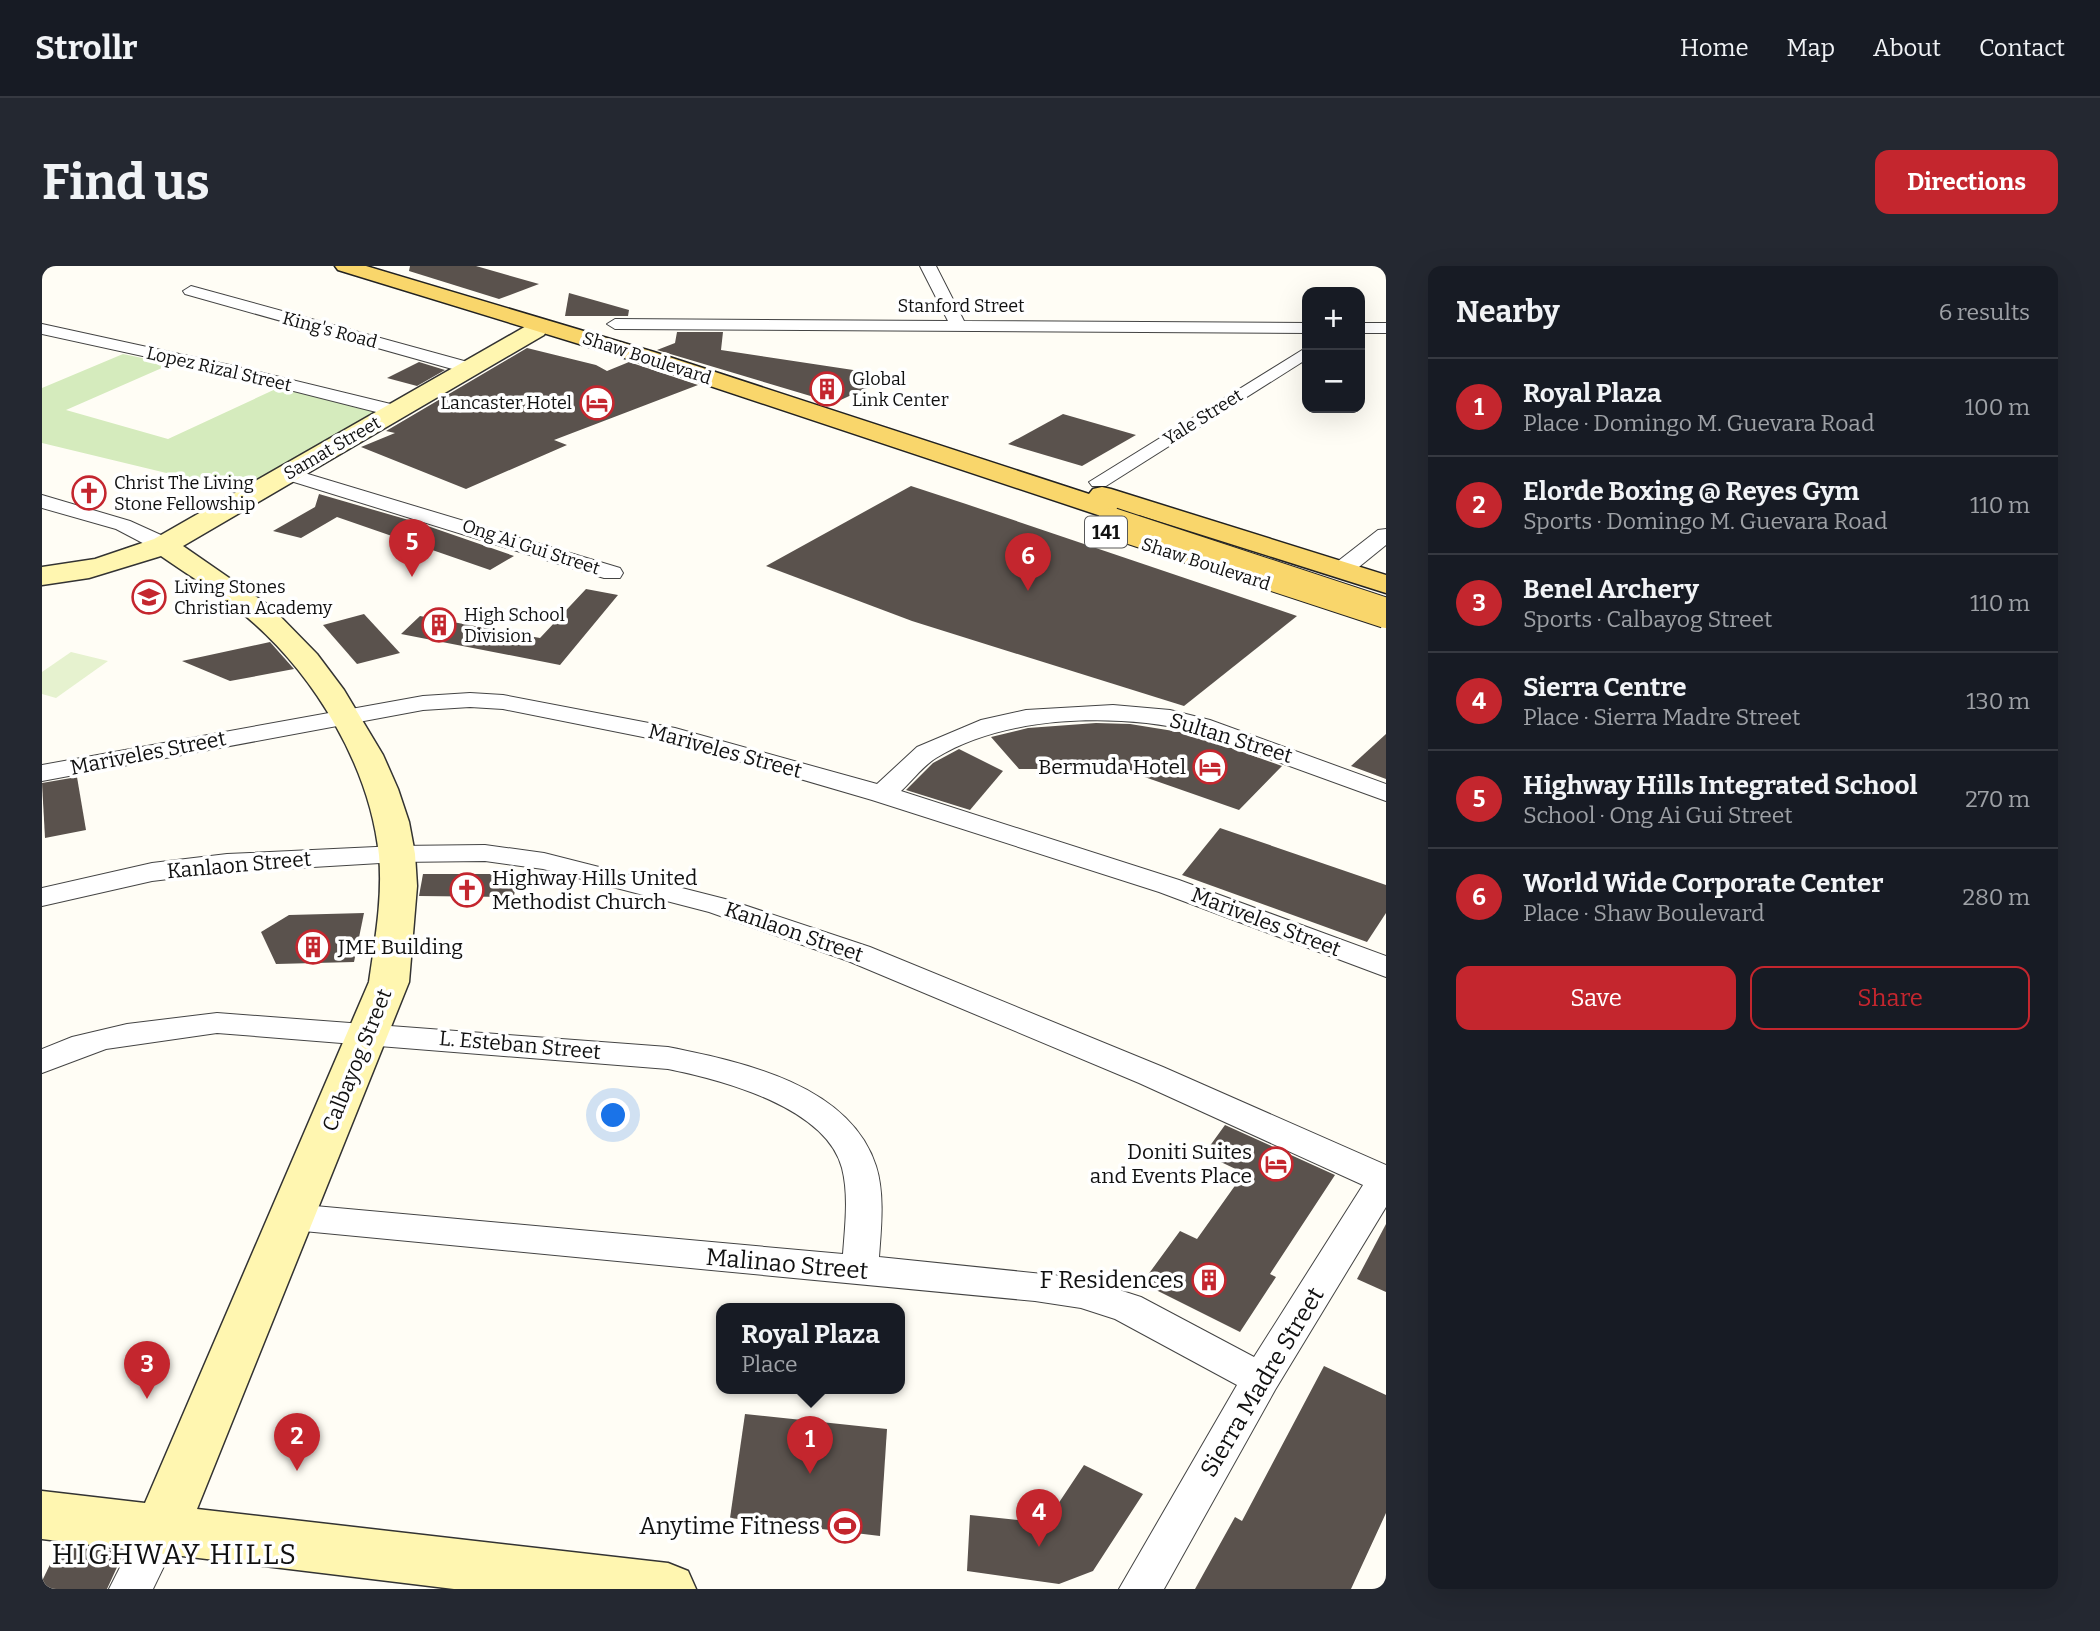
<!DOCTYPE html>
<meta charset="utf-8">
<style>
body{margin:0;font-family:Bitter,serif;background:#242831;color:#f1f3f6}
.controls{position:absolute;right:21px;top:21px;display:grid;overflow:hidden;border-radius:14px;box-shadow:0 7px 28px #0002}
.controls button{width:63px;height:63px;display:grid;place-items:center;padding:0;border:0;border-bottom:2px solid #363941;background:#171b24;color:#f1f3f6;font:35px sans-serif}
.you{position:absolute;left:572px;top:850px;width:24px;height:24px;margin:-18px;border:5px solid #fff;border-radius:50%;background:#1a73e8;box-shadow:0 0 0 10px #1a73e833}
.badge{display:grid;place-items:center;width:46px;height:46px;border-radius:50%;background:#c4262e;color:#fff;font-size:23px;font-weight:700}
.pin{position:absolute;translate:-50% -58px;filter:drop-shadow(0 2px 4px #0008)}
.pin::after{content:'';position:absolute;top:37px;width:24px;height:21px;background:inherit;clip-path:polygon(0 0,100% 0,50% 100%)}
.popup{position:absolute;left:674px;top:1037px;width:189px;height:91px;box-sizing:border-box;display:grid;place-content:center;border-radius:14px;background:#171b24;filter:drop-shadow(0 2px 5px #0005);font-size:23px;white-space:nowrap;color:#9ea1a6}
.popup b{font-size:26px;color:#f1f3f6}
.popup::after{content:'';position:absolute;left:50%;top:100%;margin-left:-14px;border:14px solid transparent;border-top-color:#171b24}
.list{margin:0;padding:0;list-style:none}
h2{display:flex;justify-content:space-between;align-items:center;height:91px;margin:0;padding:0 28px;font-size:30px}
h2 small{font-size:23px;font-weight:400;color:#9ea1a6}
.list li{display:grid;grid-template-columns:46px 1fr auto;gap:21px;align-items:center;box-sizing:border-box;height:98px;padding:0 28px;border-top:2px solid #363941}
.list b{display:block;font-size:26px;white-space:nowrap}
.list p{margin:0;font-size:23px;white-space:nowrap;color:#9ea1a6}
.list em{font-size:23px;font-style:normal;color:#9ea1a6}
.actions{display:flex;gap:14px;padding:21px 28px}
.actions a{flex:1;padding:16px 0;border:2px solid #c4262e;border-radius:14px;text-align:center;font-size:24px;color:#c4262e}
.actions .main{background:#c4262e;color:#fff}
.map{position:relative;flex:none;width:1344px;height:1323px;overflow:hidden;border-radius:14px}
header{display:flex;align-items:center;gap:42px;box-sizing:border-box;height:98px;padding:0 35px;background:#171b24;border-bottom:2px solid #363941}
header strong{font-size:33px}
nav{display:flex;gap:38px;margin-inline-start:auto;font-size:24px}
.intro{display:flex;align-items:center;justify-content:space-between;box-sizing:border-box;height:168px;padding:0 42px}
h1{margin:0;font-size:49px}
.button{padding:18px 32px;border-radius:14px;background:#c4262e;color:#fff;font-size:24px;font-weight:700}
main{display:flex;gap:42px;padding:0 42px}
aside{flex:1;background:#171b24;border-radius:14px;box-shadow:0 7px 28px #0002}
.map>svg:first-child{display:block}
.green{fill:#d5ebbd}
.pitch{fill:#e6f2cf}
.building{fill:#5a524d}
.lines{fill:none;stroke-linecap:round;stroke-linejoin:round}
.street-casing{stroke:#444;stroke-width:2}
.secondary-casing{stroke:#333;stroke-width:3}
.primary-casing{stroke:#222;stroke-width:3}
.street{fill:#fff;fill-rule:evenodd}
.secondary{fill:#fff6b0;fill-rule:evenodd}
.primary{fill:#f9d66b;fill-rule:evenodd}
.primary-bridge-casing{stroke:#222;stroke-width:32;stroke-linecap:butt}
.primary-bridge{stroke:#f9d66b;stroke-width:30}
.labels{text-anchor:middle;stroke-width:7;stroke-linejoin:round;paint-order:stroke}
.far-street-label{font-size:18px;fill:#111;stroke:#fff}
.far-poi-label{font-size:18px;fill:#111;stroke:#fff;text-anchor:start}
.shield{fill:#fff;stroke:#585858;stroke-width:2}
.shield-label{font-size:19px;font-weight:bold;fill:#111}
.street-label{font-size:21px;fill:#111;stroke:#fff}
.poi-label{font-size:21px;fill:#111;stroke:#fff;text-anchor:end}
.near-street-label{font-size:24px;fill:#111;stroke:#fff}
.near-poi-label{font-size:24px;fill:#111;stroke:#fff;text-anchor:end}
.near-quarter-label{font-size:28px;letter-spacing:2px;fill:#111;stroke:#fff}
</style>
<header>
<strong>Strollr</strong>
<nav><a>Home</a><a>Map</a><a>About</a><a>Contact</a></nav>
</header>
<div class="intro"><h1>Find us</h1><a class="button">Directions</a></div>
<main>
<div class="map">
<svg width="1344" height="1323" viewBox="0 0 1344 1323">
<rect width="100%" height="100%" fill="#fffdf5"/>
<path class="green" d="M81,88L129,98L24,144L126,173L238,121L337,146L199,225L0,177V122Z"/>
<path class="pitch" d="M29,386L66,395L14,432L0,428V406Z"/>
<g class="building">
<path d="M368,0H434L497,18L457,33L367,5Z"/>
<path d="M527,27L587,44L586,50H523Z"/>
<path d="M635,66H681L679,84L851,110L792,137L615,84L633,77Z"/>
<path d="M485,82L554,99L565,105L587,96L656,119L512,174L525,179L424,223L319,181L353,167L344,165Z"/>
<path d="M377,96L403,104L375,120L345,112Z"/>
<path d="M1021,148L1094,169L1040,200L966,178Z"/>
<path d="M869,220L924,238L1255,350L1142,440L870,355L724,300Z"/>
<path d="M277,228L377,257L472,290L448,304L295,251L259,272L231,265L273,241Z"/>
<path d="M544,323L576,329L518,399L359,368L378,350L498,372Z"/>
<path d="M322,348L358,387L315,398L281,359Z"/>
<path d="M228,376L252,403L188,415L140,395Z"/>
<path d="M1054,457L1088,458L1150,468L1240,500L1197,544L1094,508L1039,503H977L949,471L986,462Z"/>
<path d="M1344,468V513L1309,500Z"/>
<path d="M917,483L961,505L928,544L864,524L891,497Z"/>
<path d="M35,511L44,564L3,572L0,517Z"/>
<path d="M1178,562L1344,619V647L1325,676L1140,609Z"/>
<path d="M381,608H475L472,631L377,630Z"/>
<path d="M322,647L312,696L234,698L219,666L247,649Z"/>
<path d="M1183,859L1293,909L1228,1008L1234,1011L1198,1066L1100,1017L1138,965L1155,973L1202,907L1162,888Z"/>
<path d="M1344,958V1026L1315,1013Z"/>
<path d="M1282,1100L1344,1129V1247L1309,1323H1153L1193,1251L1200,1255Z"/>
<path d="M703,1148L845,1163L838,1270L688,1252Z"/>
<path d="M1042,1199L1101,1228L1051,1305L1017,1318L925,1305L928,1249L995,1256L1006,1253Z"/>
<path d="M17,1280L82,1286L65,1323H0V1315Z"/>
</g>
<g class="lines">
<defs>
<g id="street">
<path d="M878,0H894L922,55L1265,57V67L573,63L565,58L573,53L906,55Z"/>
<path d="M149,20L433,98L436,102L427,107L421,106L143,28L141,25Z"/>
<rect x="1318" y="57" width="26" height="10"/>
<path d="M0,58L192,100L361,141L363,145L354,151L192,110L0,68Z"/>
<path d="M1265,81V93L1064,220H1050L1047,216Z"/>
<path d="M246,202L578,302L581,307L578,312H562L239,212L236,208L239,204Z"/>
<path d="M0,229L88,255L130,274L133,279L130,284H114L74,263L0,242Z"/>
<path d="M1344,263V279L1307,309H1291L1288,304L1291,299L1336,264Z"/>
<path d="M428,427L461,429L633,462L835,518L875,481L939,454L984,444L1071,439L1128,444L1168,454L1344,518V535L1151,465C1073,447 964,449 894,492C881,500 870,515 859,525L1137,614L1344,690V711L1117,626L830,534L700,496L631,477L461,443L428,441L381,444L0,515V499L381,430Z"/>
<path d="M443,579L502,587L687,634L828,681L1121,801L1344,899V941L1233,1124L1122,1323H1077L1195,1119L1073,1053L1039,1042L993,1035L251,964L238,960L233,951L238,942L251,938L801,988C803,961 807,929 800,902C784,841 680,814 626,803L175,767L64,783L0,807V783L30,771L85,758L175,747L626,781C701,796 808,819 834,900C843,928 839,963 837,991L1040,1012L1099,1031L1212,1091L1321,919L1097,817L806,695L667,646L501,603L443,595L355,596L185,606L110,615L0,640V622L110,597L185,588L355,580Z"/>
<path d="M119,1244L134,1250L140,1263L111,1323H67L104,1250Z"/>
</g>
<path id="secondary" d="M494,57L502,59L505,64L502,69L141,280L229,341L275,388L302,424L341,489L356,523L367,556L373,588L375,620L367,716L155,1243L626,1297L646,1305L654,1323H412L0,1273V1225L103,1237L327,716C333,674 341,631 337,589C328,501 273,409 206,352C179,329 148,310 119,290L47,312L0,319V301L53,293L112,273L486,59Z"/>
<path id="primary" d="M293,0H324L612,86L1047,228L1051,223L1060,221L1069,223L1344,309V327L1097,249L1094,255L1084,257L1074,255L596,96L296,4Z"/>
</defs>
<use href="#street" class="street-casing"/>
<use href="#secondary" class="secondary-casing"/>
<use href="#primary" class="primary-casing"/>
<use href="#street" class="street"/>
<use href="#secondary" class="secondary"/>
<use href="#primary" class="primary"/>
<defs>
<path id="primary-bridge" d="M1070,257L1344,347"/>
</defs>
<use href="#primary-bridge" class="primary-bridge-casing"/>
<use href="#primary-bridge" class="primary-bridge"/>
</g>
<defs>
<symbol id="building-ring" viewBox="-11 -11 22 22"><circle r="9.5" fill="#fff" stroke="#c4262e" stroke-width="1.5"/><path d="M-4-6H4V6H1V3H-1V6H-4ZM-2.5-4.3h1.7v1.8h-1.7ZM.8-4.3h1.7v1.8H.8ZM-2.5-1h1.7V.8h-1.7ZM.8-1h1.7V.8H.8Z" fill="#c4262e"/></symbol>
<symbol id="hotel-ring" viewBox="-11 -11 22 22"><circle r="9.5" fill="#fff" stroke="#c4262e" stroke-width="1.5"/><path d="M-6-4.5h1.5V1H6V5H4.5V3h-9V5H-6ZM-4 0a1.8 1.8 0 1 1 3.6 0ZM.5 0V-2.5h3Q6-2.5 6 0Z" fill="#c4262e"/></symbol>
<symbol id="church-ring" viewBox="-11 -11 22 22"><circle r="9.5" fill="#fff" stroke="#c4262e" stroke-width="1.5"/><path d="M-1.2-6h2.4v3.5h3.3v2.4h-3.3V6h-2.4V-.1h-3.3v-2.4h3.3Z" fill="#c4262e"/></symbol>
<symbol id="school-ring" viewBox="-11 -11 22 22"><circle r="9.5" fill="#fff" stroke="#c4262e" stroke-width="1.5"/><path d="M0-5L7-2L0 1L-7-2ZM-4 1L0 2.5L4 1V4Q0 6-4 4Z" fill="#c4262e"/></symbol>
<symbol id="stadium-ring" viewBox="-11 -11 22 22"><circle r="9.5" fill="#fff" stroke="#c4262e" stroke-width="1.5"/><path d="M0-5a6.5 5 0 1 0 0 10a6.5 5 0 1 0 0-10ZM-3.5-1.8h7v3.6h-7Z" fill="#c4262e"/></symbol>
</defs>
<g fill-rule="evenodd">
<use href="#building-ring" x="766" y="104" width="38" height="38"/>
<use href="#hotel-ring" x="536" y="118" width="38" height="38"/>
<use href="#church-ring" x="28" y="208" width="38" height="38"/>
<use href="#school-ring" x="88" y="312" width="38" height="38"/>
<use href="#building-ring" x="378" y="340" width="38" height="38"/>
<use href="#hotel-ring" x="1149" y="482" width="38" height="38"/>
<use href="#church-ring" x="406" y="605" width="38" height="38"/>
<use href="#building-ring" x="252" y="662" width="38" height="38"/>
<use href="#hotel-ring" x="1215" y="879" width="38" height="38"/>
<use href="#building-ring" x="1148" y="995" width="38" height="38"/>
<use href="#stadium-ring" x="784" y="1241" width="38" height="38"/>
</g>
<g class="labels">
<g class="far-street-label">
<text x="919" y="46">Stanford Street</text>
<text transform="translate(288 64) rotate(15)" y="6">King's Road</text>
<text transform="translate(605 92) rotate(18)" y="6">Shaw Boulevard</text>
<text transform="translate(177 103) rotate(13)" y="6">Lopez Rizal Street</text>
<text transform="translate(1161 151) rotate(-32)" y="6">Yale Street</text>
<text transform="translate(290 182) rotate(-30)" y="6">Samat Street</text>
<text transform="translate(489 281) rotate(18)" y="6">Ong Ai Gui Street</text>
<text transform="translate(1164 298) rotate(18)" y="6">Shaw Boulevard</text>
</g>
<g class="far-poi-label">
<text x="810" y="119">Global<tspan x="810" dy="21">Link Center</tspan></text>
<text x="530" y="143" text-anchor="end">Lancaster Hotel</text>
<text x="72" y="223">Christ The Living<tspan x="72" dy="21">Stone Fellowship</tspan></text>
<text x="132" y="327">Living Stones<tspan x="132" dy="21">Christian Academy</tspan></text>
<text x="422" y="355">High School<tspan x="422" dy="21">Division</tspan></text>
</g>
<rect class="shield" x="1043" y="250.5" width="42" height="31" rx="5"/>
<g class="shield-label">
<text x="1064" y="273">141</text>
</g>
<g class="street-label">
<text transform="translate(1189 472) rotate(17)" y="7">Sultan Street</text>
<text transform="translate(683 485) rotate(15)" y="7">Mariveles Street</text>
<text transform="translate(106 487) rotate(-11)" y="7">Mariveles Street</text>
<text transform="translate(197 599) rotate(-5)" y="7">Kanlaon Street</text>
<text transform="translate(1224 656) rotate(21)" y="7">Mariveles Street</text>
<text transform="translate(752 666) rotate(19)" y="7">Kanlaon Street</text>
<text transform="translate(478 779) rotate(5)" y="7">L. Esteban Street</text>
<text transform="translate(315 794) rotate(-68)" y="7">Calbayog Street</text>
</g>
<g class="poi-label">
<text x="1144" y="508">Bermuda Hotel</text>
<text x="450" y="619" text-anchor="start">Highway Hills United<tspan x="450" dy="24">Methodist Church</tspan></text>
<text x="296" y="688" text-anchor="start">JME Building</text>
<text x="1210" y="893">Doniti Suites<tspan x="1210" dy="24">and Events Place</tspan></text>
</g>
<g class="near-street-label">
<text transform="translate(745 998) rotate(5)" y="8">Malinao Street</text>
<text transform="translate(1220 1116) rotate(-59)" y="8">Sierra Madre Street</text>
</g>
<g class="near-poi-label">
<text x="1142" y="1022">F Residences</text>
<text x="778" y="1268">Anytime Fitness</text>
</g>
<g class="near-quarter-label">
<text x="133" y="1298">HIGHWAY HILLS</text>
</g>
</g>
</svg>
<div class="controls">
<button>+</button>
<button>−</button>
</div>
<div class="you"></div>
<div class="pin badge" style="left:768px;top:1208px">1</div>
<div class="popup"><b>Royal Plaza</b>Place</div>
<div class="pin badge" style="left:255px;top:1205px">2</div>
<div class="pin badge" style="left:105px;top:1133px">3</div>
<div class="pin badge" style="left:997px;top:1281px">4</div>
<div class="pin badge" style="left:370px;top:311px">5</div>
<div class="pin badge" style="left:986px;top:325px">6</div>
</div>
<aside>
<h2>Nearby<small>6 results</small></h2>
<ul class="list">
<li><span class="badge">1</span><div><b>Royal Plaza</b><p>Place · Domingo M. Guevara Road</p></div><em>100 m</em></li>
<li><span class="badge">2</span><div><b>Elorde Boxing @ Reyes Gym</b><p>Sports · Domingo M. Guevara Road</p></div><em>110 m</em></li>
<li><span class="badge">3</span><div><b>Benel Archery</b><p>Sports · Calbayog Street</p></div><em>110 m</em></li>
<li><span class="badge">4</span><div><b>Sierra Centre</b><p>Place · Sierra Madre Street</p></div><em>130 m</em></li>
<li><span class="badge">5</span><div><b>Highway Hills Integrated School</b><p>School · Ong Ai Gui Street</p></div><em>270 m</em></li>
<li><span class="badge">6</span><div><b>World Wide Corporate Center</b><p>Place · Shaw Boulevard</p></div><em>280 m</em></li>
</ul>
<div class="actions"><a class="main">Save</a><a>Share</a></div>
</aside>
</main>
